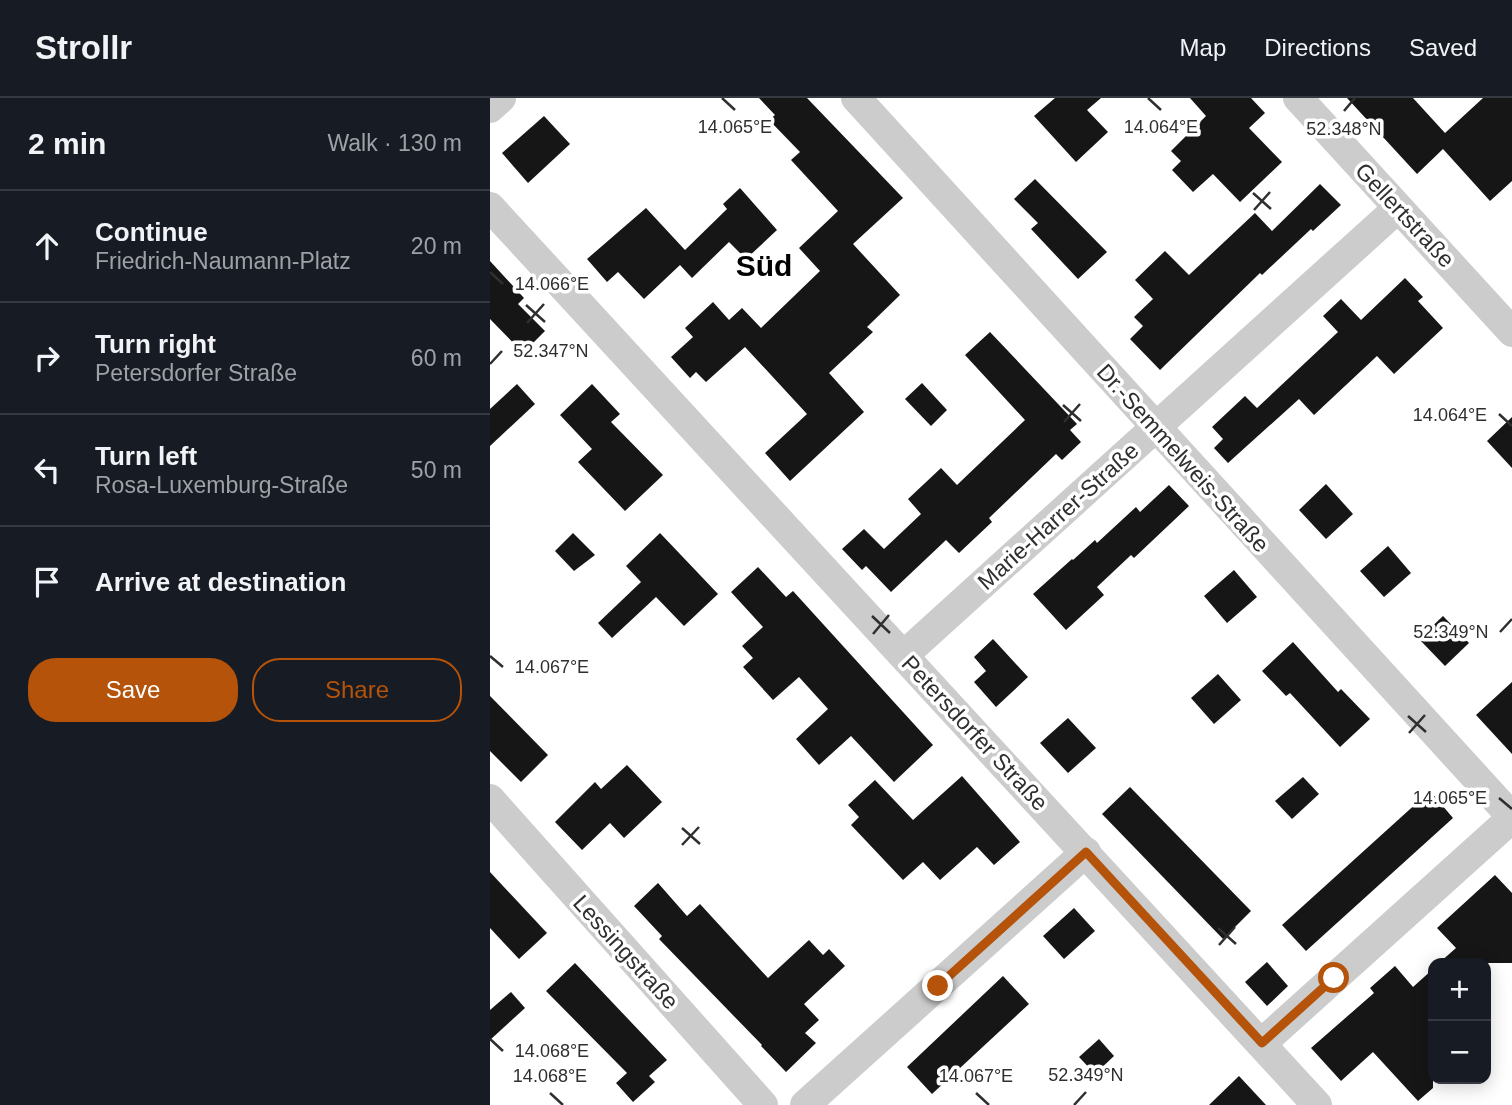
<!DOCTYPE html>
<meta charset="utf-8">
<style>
body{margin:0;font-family:Helvetica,sans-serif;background:#20242c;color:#f1f3f6}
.controls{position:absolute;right:21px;bottom:21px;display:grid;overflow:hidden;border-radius:14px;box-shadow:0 4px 18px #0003}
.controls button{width:63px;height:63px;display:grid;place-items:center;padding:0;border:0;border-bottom:2px solid #363941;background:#171b24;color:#f1f3f6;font:35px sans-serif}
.stop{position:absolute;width:21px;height:21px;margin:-16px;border:5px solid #b45309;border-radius:50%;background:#fff}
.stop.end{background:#b45309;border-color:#fff;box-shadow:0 2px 7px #0008}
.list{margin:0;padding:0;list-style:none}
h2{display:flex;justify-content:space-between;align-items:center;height:91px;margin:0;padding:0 28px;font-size:30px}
h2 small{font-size:23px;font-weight:400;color:#9ea1a6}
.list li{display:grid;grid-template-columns:46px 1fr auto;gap:21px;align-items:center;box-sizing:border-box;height:112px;padding:0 28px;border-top:2px solid #363941}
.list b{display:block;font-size:26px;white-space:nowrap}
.list p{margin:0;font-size:23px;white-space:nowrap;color:#9ea1a6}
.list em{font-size:23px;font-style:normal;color:#9ea1a6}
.actions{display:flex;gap:14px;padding:21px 28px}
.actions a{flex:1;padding:16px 0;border:2px solid #b45309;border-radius:28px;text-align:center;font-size:24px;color:#b45309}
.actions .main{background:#b45309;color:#fff}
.icon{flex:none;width:38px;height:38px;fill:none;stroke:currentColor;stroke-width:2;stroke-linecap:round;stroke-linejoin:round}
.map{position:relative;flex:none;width:1022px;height:1007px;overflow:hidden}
header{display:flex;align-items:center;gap:42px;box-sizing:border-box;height:98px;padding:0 35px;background:#171b24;border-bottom:2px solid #363941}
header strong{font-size:33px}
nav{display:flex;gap:38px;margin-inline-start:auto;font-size:24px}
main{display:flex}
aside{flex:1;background:#171b24}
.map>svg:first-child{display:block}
.building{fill:#161616}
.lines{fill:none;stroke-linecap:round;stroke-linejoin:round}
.minor{stroke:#ccc;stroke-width:30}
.route{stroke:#b45309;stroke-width:9}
.ticks{fill:none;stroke:#2f2f2f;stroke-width:2.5}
.labels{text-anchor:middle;stroke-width:7;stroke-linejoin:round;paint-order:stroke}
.street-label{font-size:23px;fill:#2f2f2f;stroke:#fff}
.district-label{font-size:30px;font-weight:bold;fill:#000;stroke:#fff}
.ticks-label{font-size:18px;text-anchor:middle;fill:#2f2f2f;stroke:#fff;stroke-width:7;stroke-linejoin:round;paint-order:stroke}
</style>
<header>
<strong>Strollr</strong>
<nav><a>Map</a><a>Directions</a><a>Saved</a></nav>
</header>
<main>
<aside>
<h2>2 min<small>Walk · 130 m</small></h2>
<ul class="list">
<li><svg class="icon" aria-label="ahead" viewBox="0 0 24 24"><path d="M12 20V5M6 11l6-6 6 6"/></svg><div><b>Continue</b><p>Friedrich-Naumann-Platz</p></div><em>20 m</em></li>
<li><svg class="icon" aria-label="right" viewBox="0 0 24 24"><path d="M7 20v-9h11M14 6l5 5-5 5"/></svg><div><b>Turn right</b><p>Petersdorfer Straße</p></div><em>60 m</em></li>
<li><svg class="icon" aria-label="left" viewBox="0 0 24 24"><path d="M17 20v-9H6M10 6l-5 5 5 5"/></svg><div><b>Turn left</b><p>Rosa-Luxemburg-Straße</p></div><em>50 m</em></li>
<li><svg class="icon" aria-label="arrive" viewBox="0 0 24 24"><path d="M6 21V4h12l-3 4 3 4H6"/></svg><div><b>Arrive at destination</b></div></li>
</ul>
<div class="actions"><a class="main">Save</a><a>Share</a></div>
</aside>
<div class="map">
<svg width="1022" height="1007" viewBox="0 0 1022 1007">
<rect width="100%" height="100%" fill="#fff"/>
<g class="building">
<path d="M269,0H317L413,100L363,146L410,197L377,229L383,234L339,275L374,314L300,383L275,355L317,316L255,249L216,284L206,274L200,280L181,259L203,239L195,230L223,204L239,222L252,210L271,230L330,173L309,150L348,113L301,62L310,54L279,22L285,17Z"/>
<path d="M565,0H611L597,12L618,34L586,64L544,18Z"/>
<path d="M700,0H761L775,15L759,30L792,64L750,104L723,76L703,94L682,72L691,63L681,53L716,18Z"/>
<path d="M857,0H923L955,35L993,0H1022V83L1000,103L953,51L927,76Z"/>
<path d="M54,18L80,46L38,85L12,55Z"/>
<path d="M545,81L617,154L588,181L541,131L548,125L524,101Z"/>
<path d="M830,86L851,107L823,133L821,131L772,177L770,175L670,272L640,241L653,228L644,219L663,201L645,182L675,153L699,177L765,115L782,133Z"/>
<path d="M250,90L287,132L256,161L239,144L202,180L190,167L154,201L128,174L117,184L97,161L156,110L195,152L237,111L233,106Z"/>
<path d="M0,163L34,200L28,206L55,233L33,255L0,221Z"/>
<path d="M915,180L933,199L928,203L953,230L904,276L887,258L824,317L809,301L738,365L724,350L733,341L722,329L755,298L767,310L848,234L833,218L851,201L871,222Z"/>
<path d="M500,234L587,326L580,332L591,344L572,362L566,356L499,420L502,424L469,455L456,442L401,494L376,468L372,472L352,451L374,431L394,451L431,416L418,401L451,370L467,387L535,322L475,257Z"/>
<path d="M432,285L457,312L441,328L415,301Z"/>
<path d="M27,286L45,306L0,348V311Z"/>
<path d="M102,286L130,316L121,324L173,377L135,413L88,364L102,351L70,317Z"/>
<path d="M1022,319V370L997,343Z"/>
<path d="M836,386L863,416L836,441L809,412Z"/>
<path d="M679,387L699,408L644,460L641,457L607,489L614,497L576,532L543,496L582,461L583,462L605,442L607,445L646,409L650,414Z"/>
<path d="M83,435L105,457L84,473L65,453Z"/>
<path d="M170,435L228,496L194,528L166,499L122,540L108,525L151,484L136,468Z"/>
<path d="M898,448L921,475L894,499L870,473Z"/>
<path d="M268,469L296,499L303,493L443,647L404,684L361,638L329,667L306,641L338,611L309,579L283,602L253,569L263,560L252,548L273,529L241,494Z"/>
<path d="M744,472L767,499L737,525L714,498Z"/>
<path d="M953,518L979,545L955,568L929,541Z"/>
<path d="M503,541L538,579L506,609L484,584L496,573L484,559Z"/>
<path d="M803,544L848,594L851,591L880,621L850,649L800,595L796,598L772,573Z"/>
<path d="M728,576L751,602L724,626L701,600Z"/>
<path d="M1022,584V656L986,617Z"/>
<path d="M0,598L58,657L31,684L0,653Z"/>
<path d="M578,620L606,650L578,675L550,645Z"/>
<path d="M137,667L172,704L134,740L120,725L92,752L65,724L105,684L111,691Z"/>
<path d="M472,678L530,744L504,767L487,749L450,782L433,764L413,782L361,727L369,719L358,707L385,682L423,722Z"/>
<path d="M813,679L829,696L802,721L785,703Z"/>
<path d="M640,689L761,813L733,841L612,716Z"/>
<path d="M940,693L963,720L816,853L792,827Z"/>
<path d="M0,774L57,835L29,861L0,830Z"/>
<path d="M1005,777L1022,795V865H949L966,850L947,830Z"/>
<path d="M168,785L197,818L210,806L278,880L319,842L333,857L339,851L355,868L314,906L329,922L315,935L326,945L296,974L271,948L272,947L169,841L172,838L144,808Z"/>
<path d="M584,810L605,833L574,861L553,838Z"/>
<path d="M777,864L798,888L777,908L755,884Z"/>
<path d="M85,865L177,962L159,978L165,984L143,1004L126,985L137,975L56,893Z"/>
<path d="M905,868L923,889L943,871V990L928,1003L883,954L851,983L821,950L884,895L880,890Z"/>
<path d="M513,878L539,906L442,996L417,969Z"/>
<path d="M21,894L35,910L0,942V912Z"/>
<path d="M609,941L624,958L605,976L589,959Z"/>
<path d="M749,978L776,1007H719Z"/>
</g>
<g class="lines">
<g class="minor">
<path d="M366,0L1022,719"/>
<path d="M808,0L1022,234"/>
<path d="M0,10L11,0"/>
<path d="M0,109L827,1007"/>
<path d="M414,557L908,110"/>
<path d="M0,701L273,1007"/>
<path d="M772,945L1022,720"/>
<path d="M315,1007L596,754"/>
</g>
</g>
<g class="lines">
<path class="route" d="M448,888L596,754L772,945L844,880"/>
</g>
<path class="ticks" d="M232,0L245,12M658,0L671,12M854,13L865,0M763,95L781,111M764,112L780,94M0,174L13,186M36,207L55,224M37,225L54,206M0,266L12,253M573,307L591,323M1009,316L1022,328M574,324L590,306M382,518L400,535M1010,534L1022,521M383,536L399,517M0,558L13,569M918,618L936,634M919,635L935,617M1009,700L1022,711M192,730L210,746M192,747L209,729M728,830L746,846M729,847L745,829M0,941L13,953M60,995L73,1007M486,995L499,1007M584,1007L596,994"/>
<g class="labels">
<g class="street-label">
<text transform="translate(915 117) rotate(47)" y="8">Gellertstraße</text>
<text transform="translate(693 360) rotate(48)" y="8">Dr.-Semmelweis-Straße</text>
<text transform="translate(568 418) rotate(-42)" y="8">Marie-Harrer-Straße</text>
<text transform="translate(485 635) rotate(47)" y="8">Petersdorfer Straße</text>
<text transform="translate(136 854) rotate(48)" y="8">Lessingstraße</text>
</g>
<g class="district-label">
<text x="274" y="178">Süd</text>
</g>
</g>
<g class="ticks-label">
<text x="245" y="35">14.065°E</text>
<text x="671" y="35">14.064°E</text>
<text x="854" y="37">52.348°N</text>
<text x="62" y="192">14.066°E</text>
<text x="61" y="259">52.347°N</text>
<text x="960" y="323">14.064°E</text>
<text x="961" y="540">52.349°N</text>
<text x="62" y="575">14.067°E</text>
<text x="960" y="706">14.065°E</text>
<text x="62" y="959">14.068°E</text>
<text x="596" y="983">52.349°N</text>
<text x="60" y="984">14.068°E</text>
<text x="486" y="984">14.067°E</text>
</g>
</svg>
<div class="controls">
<button>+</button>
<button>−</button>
</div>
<div class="stop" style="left:844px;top:880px"></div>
<div class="stop end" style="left:448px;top:888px"></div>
</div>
</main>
